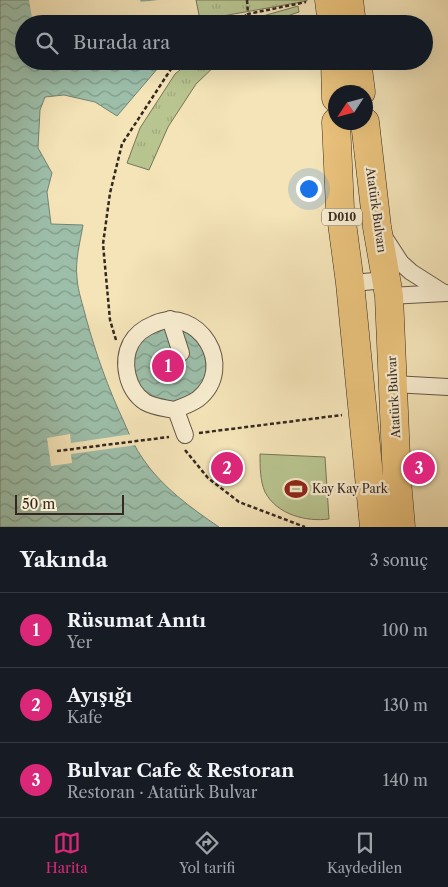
<!DOCTYPE html>
<html lang="tr">
<meta charset="utf-8">
<style>
body{margin:0;font-family:"Libre Caslon Text",serif;background:#242831;color:#f1f3f6}
.compass{position:absolute;left:328px;top:85px;width:45px;height:45px;border-radius:50%;background:#171b24;box-shadow:0 5px 20px #0002;rotate:234deg}
.scale{position:absolute;left:15px;bottom:12px;width:109px;box-sizing:border-box;padding-left:5px;border:2px solid #352822;border-top:0;font-size:14px;line-height:18px;white-space:nowrap;color:#352822;-webkit-text-stroke:4px #f8edd1;paint-order:stroke}
.you{position:absolute;left:308px;top:188px;width:18px;height:18px;margin:-12px;border:4px solid #fff;border-radius:50%;background:#1a73e8;box-shadow:0 0 0 8px #1a73e833}
.badge{display:grid;place-items:center;width:32px;height:32px;border-radius:50%;background:#db2777;color:#fff;font-size:16px;font-weight:700}
.pin{position:absolute;translate:-50% -50%;border:2px solid #fff;box-shadow:0 1px 5px #0006}
.list{margin:0;padding:0;list-style:none}
h2{display:flex;justify-content:space-between;align-items:center;height:65px;margin:0;padding:0 20px;font-size:21px}
h2 small{font-size:16px;font-weight:400;color:#9ea1a6}
.list li{display:grid;grid-template-columns:32px 1fr auto;gap:15px;align-items:center;box-sizing:border-box;height:75px;padding:0 20px;border-top:1px solid #363941}
.list b{display:block;font-size:19px;white-space:nowrap}
.list p{margin:0;font-size:16px;white-space:nowrap;color:#9ea1a6}
.list em{font-size:16px;font-style:normal;color:#9ea1a6}
.icon{flex:none;width:28px;height:28px;fill:none;stroke:currentColor;stroke-width:2;stroke-linecap:round;stroke-linejoin:round}
.map{position:relative;flex:none;width:448px;height:527px;overflow:hidden}
.search{position:absolute;background:#171b24;box-shadow:0 5px 20px #0002;left:15px;right:15px;top:15px;height:55px;display:flex;align-items:center;gap:12px;box-sizing:border-box;padding:0 18px;border-radius:28px;color:#9ea1a6;font-size:19px}
.sheet{height:290px;background:#171b24}
nav{display:flex;justify-content:space-around;align-items:center;box-sizing:border-box;height:70px;border-top:1px solid #363941;background:#171b24;font-size:14px;color:#9ea1a6}
nav a{display:grid;justify-items:center;gap:2px}
nav .on{color:#db2777}
.map>svg:first-child{display:block}
.grass{fill:#b9c590;stroke:#777659}
.park{fill:url(#park-tufts);stroke:#777659}
.water{fill:url(#water-waves);stroke:#738374}
.pier{fill:#f4e4b8}
.lines{fill:none;stroke-linecap:round;stroke-linejoin:round}
.street-casing{stroke:#655748;stroke-width:18}
.highway-casing{stroke:#352822;stroke-width:29}
.path{stroke:#352822;stroke-width:2.5;stroke-dasharray:4 2.5;stroke-linecap:butt}
.street{stroke:#f8edd1;stroke-width:16}
.highway{stroke:#eac27c;stroke-width:28}
.labels{text-anchor:middle;stroke-width:4.5;stroke-linejoin:round;paint-order:stroke}
.shield{fill:#f8edd1;stroke:#706356;stroke-width:1}
.shield-label{font-size:11px;font-weight:bold;fill:#352822}
.street-label{font-size:12px;fill:#352822;stroke:#f8edd1}
.poi-label{font-size:12px;fill:#352822;stroke:#f8edd1;text-anchor:start}
</style>
<div class="map">
<svg width="448" height="527" viewBox="0 0 448 527">
<defs>
<pattern id="park-tufts" width="24" height="20" patternUnits="userSpaceOnUse" patternTransform="scale(1.25)"><rect width="24" height="20" fill="#b9c590"/><path d="M3 7l-1-3M5 7V3M7 7l1-3M15 17l-1-3M17 17v-4M19 17l1-3" fill="none" stroke="#a0a97c"/></pattern>
<pattern id="water-waves" width="16" height="10" patternUnits="userSpaceOnUse" patternTransform="scale(1.25)"><rect width="16" height="10" fill="#9dbfaa"/><path d="M0 5q4-4 8 0t8 0" fill="none" stroke="#819b8a"/></pattern>
</defs>
<rect width="100%" height="100%" fill="#f4e4b8"/>
<filter id="stains"><feTurbulence type="fractalNoise" baseFrequency=".004" numOctaves="4"/><feColorMatrix values="0 0 0 0 .2 0 0 0 0 .09 0 0 0 0 .02 0 0 0 .5 -.17"/></filter>
<radialGradient id="worn" r=".72"><stop offset=".6" stop-color="#630" stop-opacity="0"/><stop offset="1" stop-color="#630" stop-opacity=".3"/></radialGradient>
<path class="grass" d="M260,454L325,457L329,519C307,522 277,515 265,492C260,481 260,466 260,454Z"/>
<g class="park">
<path d="M196,0H307V1L200,20Z"/>
<path d="M298,6L299,12L264,24H247L263,16Z"/>
<path d="M191,61H220L196,84L168,127L149,170L127,163L140,128L175,74Z"/>
</g>
<g class="water">
<path d="M0,0H174L178,19L184,24H24V61H164L117,116L95,102L64,95L45,97L40,110L38,148L52,173L47,192L51,224L83,225C80,243 75,260 77,278C78,292 83,305 86,318C96,354 108,388 124,422C129,434 135,448 143,459C162,487 191,508 219,527H0Z"/>
<path d="M182,326L203,342L208,379L180,404L153,402L134,383L130,356L145,333Z"/>
</g>
<g class="pier">
<path d="M29,0H140L141,2L158,0H176L181,18L185,22L172,24H33Z"/>
<path d="M70,434L71,443L132,434L137,445L71,454L72,463L51,466L47,438Z"/>
</g>
<g class="lines">
<defs>
<g id="street">
<path d="M384,237L401,263L411,272L444,293"/>
<path d="M364,282L374,281"/>
<path d="M389,296L446,293"/>
<path d="M170,319L181,353"/>
<path d="M393,384L448,387"/>
<path d="M174,410C182,407 191,404 198,399C238,367 198,304 154,324C144,328 136,334 131,343C121,362 127,390 145,402C153,407 165,408 174,410L177,413L185,435"/>
</g>
<g id="highway">
<path d="M329,0L332,24"/>
<path d="M349,0L352,24"/>
<path d="M335,61L336,98"/>
<path d="M357,61L361,92"/>
<path d="M336,122L340,208L350,283L374,527"/>
<path d="M365,122L377,227L389,296L397,481L401,527"/>
</g>
</defs>
<use href="#street" class="street-casing"/>
<use href="#highway" class="highway-casing"/>
<g class="path">
<path d="M247,0L248,14L306,2"/>
<path d="M232,24L248,14"/>
<path d="M116,340L110,320L103,244L110,193L122,144L171,69L180,61"/>
<path d="M199,433L342,415"/>
<path d="M185,450L208,478L239,502L305,527"/>
<path d="M57,451L169,437"/>
</g>
<use href="#street" class="street"/>
<use href="#highway" class="highway"/>
</g>
<defs>
<symbol id="stadium-bare" viewBox="-9 -9 18 18"><path d="M0-5a6.5 5 0 1 0 0 10a6.5 5 0 1 0 0-10ZM-3.5-1.8h7v3.6h-7Z" fill="#8f2418" stroke="#f8edd1" stroke-width="2.5" paint-order="stroke"/></symbol>
</defs>
<g fill-rule="evenodd">
<use href="#stadium-bare" x="280" y="473" width="32" height="32"/>
</g>
<g class="labels">
<rect class="shield" x="322" y="208.5" width="40" height="17" rx="4"/>
<g class="shield-label">
<text x="342" y="221">D010</text>
</g>
<g class="street-label">
<text transform="translate(376 210) rotate(82)" y="4">Atatürk Bulvarı</text>
<text transform="translate(394 397) rotate(-93)" y="4">Atatürk Bulvar</text>
</g>
<g class="poi-label">
<text x="312" y="493">Kay Kay Park</text>
</g>
</g>
<rect width="100%" height="100%" filter="url(#stains)"/>
<rect width="100%" height="100%" fill="url(#worn)"/>
</svg>
<svg class="compass" viewBox="-18 -18 36 36"><path d="M0-13l5 13h-10z" fill="#e53935"/><path d="M0 13l5-13h-10z" fill="#9ea1a6"/></svg>
<div class="scale">50 m</div>
<div class="you"></div>
<div class="pin badge" style="left:168px;top:366px">1</div>
<div class="pin badge" style="left:227px;top:468px">2</div>
<div class="pin badge" style="left:419px;top:468px">3</div>
<div class="search"><svg class="icon" aria-label="search" viewBox="0 0 24 24"><circle cx="10" cy="10" r="6"/><path d="M15 15l6 6"/></svg>Burada ara</div>
</div>
<section class="sheet">
<h2>Yakında<small>3 sonuç</small></h2>
<ul class="list">
<li><span class="badge">1</span><div><b>Rüsumat Anıtı</b><p>Yer</p></div><em>100 m</em></li>
<li><span class="badge">2</span><div><b>Ayışığı</b><p>Kafe</p></div><em>130 m</em></li>
<li><span class="badge">3</span><div><b>Bulvar Cafe &amp; Restoran</b><p>Restoran · Atatürk Bulvar</p></div><em>140 m</em></li>
</ul>
</section>
<nav>
<a class="on"><svg class="icon" aria-label="map" viewBox="0 0 24 24"><path d="M3 6l6-2 6 2 6-2v14l-6 2-6-2-6 2zM9 4v14M15 6v14"/></svg>Harita</a>
<a><svg class="icon" aria-label="directions" viewBox="0 0 24 24"><path d="M12 3l9 9-9 9-9-9zM9 14v-3h6M13 9l2 2-2 2"/></svg>Yol tarifi</a>
<a><svg class="icon" aria-label="saved" viewBox="0 0 24 24"><path d="M7 4h10v16l-5-4-5 4z"/></svg>Kaydedilen</a>
</nav>
